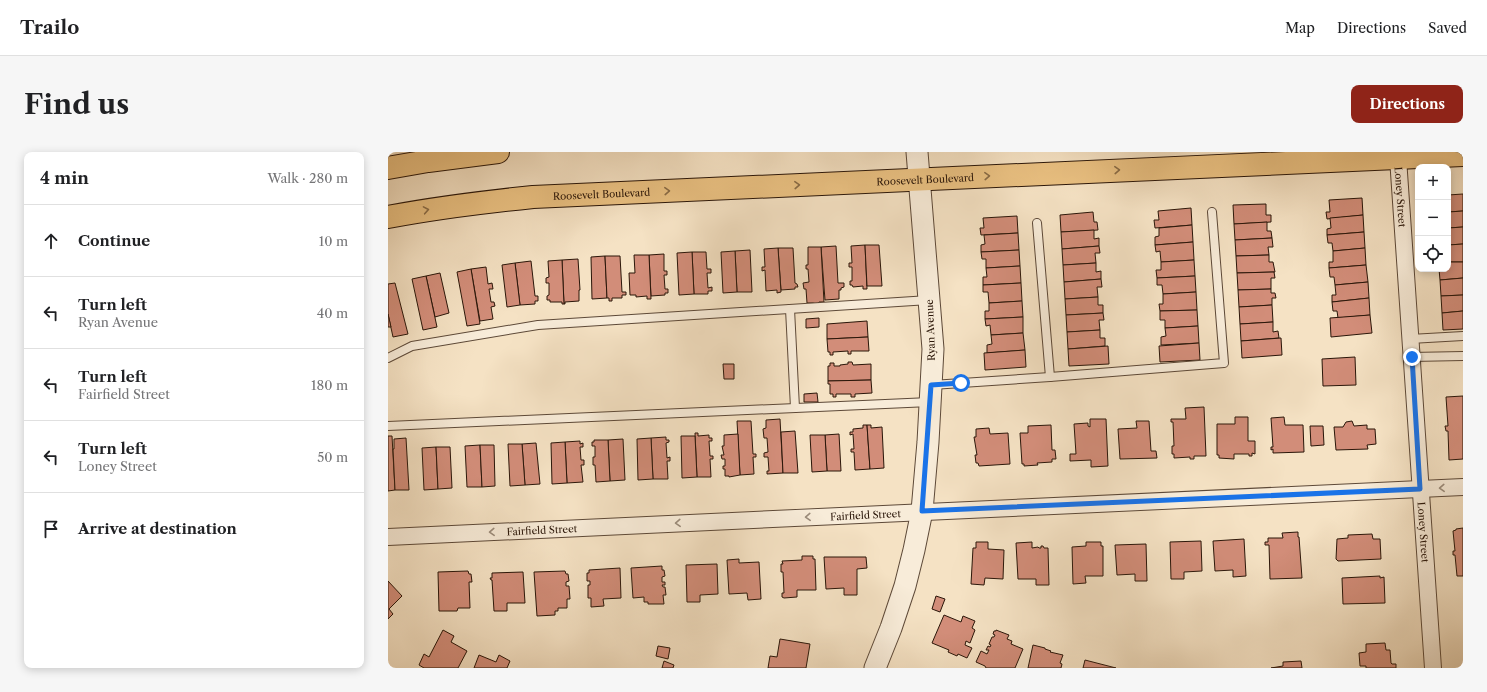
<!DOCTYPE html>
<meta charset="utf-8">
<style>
body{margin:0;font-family:"Libre Caslon Text",serif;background:#f6f6f6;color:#202124}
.controls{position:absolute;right:12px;top:12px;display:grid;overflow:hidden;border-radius:8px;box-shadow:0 2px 10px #0003}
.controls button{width:36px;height:36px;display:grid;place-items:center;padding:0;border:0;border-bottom:1px solid #e0e0e0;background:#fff;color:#202124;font:20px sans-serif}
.stop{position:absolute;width:12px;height:12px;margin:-9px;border:3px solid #1a73e8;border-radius:50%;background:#fff}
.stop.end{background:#1a73e8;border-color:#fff;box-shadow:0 1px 4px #0008}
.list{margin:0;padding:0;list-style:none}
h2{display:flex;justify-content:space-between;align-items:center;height:52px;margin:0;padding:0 16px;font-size:17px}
h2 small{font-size:13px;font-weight:400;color:#757577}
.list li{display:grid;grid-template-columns:26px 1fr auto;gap:12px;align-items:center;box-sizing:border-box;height:72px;padding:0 16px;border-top:1px solid #e0e0e0}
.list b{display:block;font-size:15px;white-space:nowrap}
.list p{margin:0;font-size:13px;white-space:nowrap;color:#757577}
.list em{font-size:13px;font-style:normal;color:#757577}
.icon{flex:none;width:22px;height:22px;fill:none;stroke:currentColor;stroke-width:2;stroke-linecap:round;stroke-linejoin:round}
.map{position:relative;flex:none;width:1075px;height:516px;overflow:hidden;border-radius:8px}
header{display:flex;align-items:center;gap:24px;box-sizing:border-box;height:56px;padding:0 20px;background:#fff;border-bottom:1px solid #e0e0e0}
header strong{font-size:19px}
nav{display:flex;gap:22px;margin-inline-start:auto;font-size:14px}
.intro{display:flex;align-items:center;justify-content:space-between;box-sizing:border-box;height:96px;padding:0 24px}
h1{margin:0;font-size:28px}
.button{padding:10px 18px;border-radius:8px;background:#8f2418;color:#fff;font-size:14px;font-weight:700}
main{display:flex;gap:24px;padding:0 24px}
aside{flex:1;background:#fff;border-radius:8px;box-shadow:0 2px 10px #0003}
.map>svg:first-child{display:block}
.building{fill:#d28d79;stroke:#2a1609}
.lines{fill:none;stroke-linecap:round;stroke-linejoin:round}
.service-casing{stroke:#5d4938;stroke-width:10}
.minor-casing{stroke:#5d4938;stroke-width:18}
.tertiary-casing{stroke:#5d4938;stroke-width:23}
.trunk-casing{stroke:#2a1609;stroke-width:24}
.service{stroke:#f8ecd9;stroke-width:8}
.minor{stroke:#f8ecd9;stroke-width:16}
.tertiary{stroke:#f8ecd9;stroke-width:21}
.trunk{stroke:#eac182;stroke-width:22}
.oneway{stroke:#8a6c46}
.oneway2{stroke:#9b8c7b}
.route{stroke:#1a73e8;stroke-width:5}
.labels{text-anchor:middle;stroke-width:3;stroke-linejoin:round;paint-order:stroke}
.street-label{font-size:10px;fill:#2a1609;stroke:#f8ecd9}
</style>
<header>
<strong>Trailo</strong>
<nav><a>Map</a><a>Directions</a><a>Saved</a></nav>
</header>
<div class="intro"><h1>Find us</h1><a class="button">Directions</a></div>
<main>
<aside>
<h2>4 min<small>Walk · 280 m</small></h2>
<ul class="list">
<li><svg class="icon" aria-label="ahead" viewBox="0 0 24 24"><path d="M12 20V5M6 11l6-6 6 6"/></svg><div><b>Continue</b></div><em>10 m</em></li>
<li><svg class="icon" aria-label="left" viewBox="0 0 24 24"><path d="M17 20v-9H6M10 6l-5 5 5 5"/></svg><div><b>Turn left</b><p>Ryan Avenue</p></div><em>40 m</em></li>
<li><svg class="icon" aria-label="left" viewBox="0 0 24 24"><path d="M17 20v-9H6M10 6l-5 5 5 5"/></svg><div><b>Turn left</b><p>Fairfield Street</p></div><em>180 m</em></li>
<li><svg class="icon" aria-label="left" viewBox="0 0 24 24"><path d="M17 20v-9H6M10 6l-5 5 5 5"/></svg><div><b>Turn left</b><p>Loney Street</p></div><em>50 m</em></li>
<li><svg class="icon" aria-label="arrive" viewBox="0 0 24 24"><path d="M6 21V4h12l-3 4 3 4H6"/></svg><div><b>Arrive at destination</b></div></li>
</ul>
</aside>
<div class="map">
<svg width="1075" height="516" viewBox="0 0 1075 516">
<rect width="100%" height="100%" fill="#f5e2c4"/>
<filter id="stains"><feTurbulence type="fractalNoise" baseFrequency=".005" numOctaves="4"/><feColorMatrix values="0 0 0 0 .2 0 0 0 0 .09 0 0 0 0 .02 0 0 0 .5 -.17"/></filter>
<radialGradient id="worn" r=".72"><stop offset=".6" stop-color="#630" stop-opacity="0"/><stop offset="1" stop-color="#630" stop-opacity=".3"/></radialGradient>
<g class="building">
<path d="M1075,42V59L1060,60V43Z"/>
<path d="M974,46L975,63L939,67L938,60H942L941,48Z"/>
<path d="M878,52V63H883V70L846,72L845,53Z"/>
<path d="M803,56L804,73L767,76L766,68H771L770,59Z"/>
<path d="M1075,59V75L1060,76V60Z"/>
<path d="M705,60L706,70H709L710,78L673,80L672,63Z"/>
<path d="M975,63L976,80L939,83V77L943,76L942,66Z"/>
<path d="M629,64L630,81L593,83L592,76H596L595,66Z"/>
<path d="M879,70V79H883L884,86L847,88L846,72Z"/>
<path d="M804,73L805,90L767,93V85L771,84V76Z"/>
<path d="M1075,75V92L1060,93V76Z"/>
<path d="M706,78V87L711,86V94L674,97L673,80Z"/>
<path d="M976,80L977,96L945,99L944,91H940L939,83Z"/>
<path d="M630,81L631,98L593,100V93L597,92L596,83Z"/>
<path d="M884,86L885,95H880L881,103L848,104L847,88Z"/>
<path d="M805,90L806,108L773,110L772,99L768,100L767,93Z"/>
<path d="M1075,92V110H1060V93Z"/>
<path d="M477,93L479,137H475V134L465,135L464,133H462V129H464V115H461V111H464L463,94Z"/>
<path d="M477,93H491L494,134H479Z"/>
<path d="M448,94L450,131H456V135L453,136V138H451V147L437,148L433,95Z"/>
<path d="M711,94L712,101H707L708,111L675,113L674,97Z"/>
<path d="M420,95H433L436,150H431L429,152L425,151H419L418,137H416L415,131L421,130L420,117H418V113H420Z"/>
<path d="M390,96H405L407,131L409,132L410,135H407V137L393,138Z"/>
<path d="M390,96L393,140L389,141V138L378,139L377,118L374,119V115H377L376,97Z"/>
<path d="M977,96L978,113L941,116V110H945V99Z"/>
<path d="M362,98L364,140H349L347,99Z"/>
<path d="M631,98L632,114L598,116V107H594L593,100Z"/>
<path d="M347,99L349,140L335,141L333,100Z"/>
<path d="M304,100H318L319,117H323V121H319L320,136L324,135V139H320V142H306Z"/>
<path d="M304,100L306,142L291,143L289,101Z"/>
<path d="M276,102V119H279V123H276L277,137H280V141H277V143L263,144L261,103Z"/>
<path d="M246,103H261L263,147H259V144L248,145V143H242L241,121H247Z"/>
<path d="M881,103V110H885L887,120L849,121L848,104Z"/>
<path d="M217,104L219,146L204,147L203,105Z"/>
<path d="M217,104H232L234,140H238V143H234V146H224V149H221V146H219Z"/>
<path d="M190,107L192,138H191V149L177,150V152H176L174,108Z"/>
<path d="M174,108L176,152H174V150H162V148H159V144L161,143V131H158V126L161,125L160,109Z"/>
<path d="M806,108L807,124L769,126L768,118H773V110Z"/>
<path d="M143,109L147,144H150V149H147V152L132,153L127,111Z"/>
<path d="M1060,110H1075V126L1052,128L1051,117H1060Z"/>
<path d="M127,111L132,153L119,155L114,113Z"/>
<path d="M708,111V120L713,119V127L676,130L675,113Z"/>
<path d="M978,113L980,130L947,133L946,125H942L941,116Z"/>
<path d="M632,114L633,131L595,133V125H599L598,116Z"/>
<path d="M98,115L100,132L104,131L105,137H101L103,150H106L107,154L103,155L105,167L92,169L83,117Z"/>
<path d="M83,117L92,172L79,174L69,120Z"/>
<path d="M886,120L887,126H883V137L850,138L849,121Z"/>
<path d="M52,121L61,161L47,165L38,124Z"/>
<path d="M38,124L49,175L35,178L24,127Z"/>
<path d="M807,124L808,140L775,142L774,133H769V126Z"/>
<path d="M1075,126V143L1053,144L1052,128Z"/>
<path d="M713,127L714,135H709L710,145L677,147L676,130Z"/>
<path d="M980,130L981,146L944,150V143H948L947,133Z"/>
<path d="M7,131L20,182L5,185L0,162V132Z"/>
<path d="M633,131L634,149L601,151L600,140H595V133Z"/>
<path d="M883,137V141H887L888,146H884V153L851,155L850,138Z"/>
<path d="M808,140L809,158L772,159L771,152H775V142Z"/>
<path d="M1075,143V159L1054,161L1053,144Z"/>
<path d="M710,145V153H715V161L678,163L677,147Z"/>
<path d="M981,146L982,163L950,166L949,159H945L944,150Z"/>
<path d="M634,149L635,165L597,167V159H601V151Z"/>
<path d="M884,153L885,170L852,172L851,155Z"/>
<path d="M809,158L810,174L777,176V168H772V159Z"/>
<path d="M1075,159V177L1055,178L1054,161Z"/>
<path d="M715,161L716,168H711L712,178L679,180L678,163Z"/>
<path d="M0,162L3,175H0Z"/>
<path d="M982,163L984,181L943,185L942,166Z"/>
<path d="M635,165V181L603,183L602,173L598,174L597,167Z"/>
<path d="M431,166V175L418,176V167Z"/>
<path d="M479,169L480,185L439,187V172Z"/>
<path d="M885,170V180L890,179L891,186L853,189L852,172Z"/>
<path d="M810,174L811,191L773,193V185L778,184L777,176Z"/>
<path d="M712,178V186H717V194L680,197L679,180Z"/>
<path d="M635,181L637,198L599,201V193L604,192L603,183Z"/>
<path d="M480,185L481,199H463V202H460V199L445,200V203H442V200H440L439,187Z"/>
<path d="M893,186L894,203L854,206L853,189Z"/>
<path d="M811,191L812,208L772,210L771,194Z"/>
<path d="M720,194L721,212L681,214L680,197Z"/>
<path d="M637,198L638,215L597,218L596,201Z"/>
<path d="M967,205L968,233L935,234L934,207Z"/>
<path d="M460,210H464L465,213L483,212V228L440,229V214H442V211H446V214H452V213L460,212Z"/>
<path d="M335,212H346V227H336Z"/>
<path d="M483,228L484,241L467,242V245H463V242H448V245H445V242H442V232H440V229Z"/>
<path d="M429,241L430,250H416V242Z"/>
<path d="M1075,244V307L1061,308L1060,279H1058L1057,274H1060L1058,245Z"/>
<path d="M816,255L818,304H806V307H802V305L786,306V302H784V294H786L785,270H783V267H798L797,256Z"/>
<path d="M847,265H860V289H867V302L864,301V304H861V302H846V307L831,306V303H829V272H847Z"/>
<path d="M896,265L897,273H915L916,300L885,301V297L883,298V295H885L883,266Z"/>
<path d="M392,267L395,321L379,322V319H381L380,305H376V301L380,300L379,286H376L375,277L378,276V268Z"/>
<path d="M702,267H718L720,314L703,315V308L682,309V302H688L686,272L700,271V274L702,275Z"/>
<path d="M349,269H363L365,302H368V305H365L366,322L352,323Z"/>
<path d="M748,269H761L763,299H768L769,306L732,307L730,277L749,276Z"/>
<path d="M964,269L966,274L979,273V277H987L988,292L979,293L980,297L948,298L946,275H955L958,270Z"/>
<path d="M475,273H479L482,317L467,318L466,300H463V297H466L465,282L462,283V280H465V277L475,276Z"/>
<path d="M479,273H483V276L494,275L496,316L482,317Z"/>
<path d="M663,273L664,298H667L668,307H664V310L649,311L650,313L636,314V312H634L632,281H640V274Z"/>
<path d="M922,274H935L936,293L923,294Z"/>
<path d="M601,276L602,282L620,281L622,312L591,314L590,311H588L587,303H589L586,285H588V277Z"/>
<path d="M407,279L410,321H395L393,280Z"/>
<path d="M307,281H310V284L321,283V286H324V289H321L322,304H325V307H322L323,325H309Z"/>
<path d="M350,282L352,323L341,325V324H337V317H335V314H337V307H334L333,303H336L334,294H336V283Z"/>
<path d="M451,282L453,319H439L437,283Z"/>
<path d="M422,283H437L439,319L424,320Z"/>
<path d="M0,284H4L7,338L0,339Z"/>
<path d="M293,284H307L309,325L294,326Z"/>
<path d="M278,285V288H281V290L278,291L279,306L282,305V309H279L280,327H265L263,286Z"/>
<path d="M18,286L21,338H7L5,297H6V287Z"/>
<path d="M263,286L265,327L250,328L249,287Z"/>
<path d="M235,287L237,328L222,329L220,288Z"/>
<path d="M206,288H220L222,329L208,330L207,313H205V305H207V294H204V290H206Z"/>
<path d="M192,289V292L195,291V295H192L193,308H196V313H193L195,330L179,331L177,290Z"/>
<path d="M177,290L179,331L164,332L163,291Z"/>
<path d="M148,291L152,332L137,333L134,292Z"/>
<path d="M120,292H134L137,333L122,334Z"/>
<path d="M92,293L94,335H79L77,294Z"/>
<path d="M92,293H106L107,334L94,335Z"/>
<path d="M48,295L50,337L36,338L34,296Z"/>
<path d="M48,295H62L64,336L50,337Z"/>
<path d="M1075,376V424H1069L1067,403H1065V399H1067L1065,379L1068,378V377Z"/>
<path d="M910,380V385H911L914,426L882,427L881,393H877V390H880V386H895L894,381Z"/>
<path d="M984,382L985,387H992L993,407L950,409L948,407L949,387L960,386V383Z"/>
<path d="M856,387L858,424L845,425V418L827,419L825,389Z"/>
<path d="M813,389L814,419L796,420V427H783L782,390Z"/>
<path d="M588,390H600V397L616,398L615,427L597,426L596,433L583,432L585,396H588Z"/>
<path d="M644,390V396L650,395L651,396H653V394H655L656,396H660L661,433H648V427H630L628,391Z"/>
<path d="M698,390H713V394H715V424H697L698,431L685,432L684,395L698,394Z"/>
<path d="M758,392L759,429H747V422L729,423L727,393Z"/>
<path d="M414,404H425V407H427L428,438H409V445L396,446L394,445V441H396L395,420H393V412H395L394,409L414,408Z"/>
<path d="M436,405H478L479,416L469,417V443H456V436L438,437Z"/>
<path d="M351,407V411L371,410L373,447L360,448L359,441L341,442L339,408Z"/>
<path d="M329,412L330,442L312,443V450H299L298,413Z"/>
<path d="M274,414V418H276L277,424L274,425V430H277V433H274L275,435H277L278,443H275L276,452H260V450H256V445L245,446L243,416Z"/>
<path d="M232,416L233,446L215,447L216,454L203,455V446H200V433H202V429H199V421H201V418Z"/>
<path d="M80,419L81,422H83L84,430H81L82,456H70L69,459H51L50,420Z"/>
<path d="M177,419L178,422H180L181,429L178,430V434H181L182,447H179V456H170V459H167V463L149,464L146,420Z"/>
<path d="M135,420L137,451H119V459H106L104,428H103L102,426H104V421Z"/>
<path d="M992,424V426L996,425L997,451L955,452L954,426Z"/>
<path d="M0,429L14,444L1,457L5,462L0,467Z"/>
<path d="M548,444L557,447L552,460L544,457Z"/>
<path d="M556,463L573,470L575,464L587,469L584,476L587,478L582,491L578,489L577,493L584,496L579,506L570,502L569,504L560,500L561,498L544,491Z"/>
<path d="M55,478L66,484L63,490L79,499L70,516H36L31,513L36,502L41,505Z"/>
<path d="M608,478L621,483L619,487L624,489L623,492L635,497L627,516H598L597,514L588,510L593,499L599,502L601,498H598L600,494L602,495L603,493L601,492L604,485H606L607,483L605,482L606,479H608Z"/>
<path d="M392,487L422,492L418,516H380L382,504L389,505Z"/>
<path d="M997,491L998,498H1002L1003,511L1004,512H1008V516H978V514H972L971,501L978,500V492Z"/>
<path d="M645,493L657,496V497L663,499L662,500L675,503L672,511L674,512L673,516H640Z"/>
<path d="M270,494L282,496L280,507L268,504Z"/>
<path d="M91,503L108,510L111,503L122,509L119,516H86Z"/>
<path d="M697,508L728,516H695Z"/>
<path d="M276,509L286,513L285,516H274Z"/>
<path d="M913,509L914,516H883L895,514V510Z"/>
</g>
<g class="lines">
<defs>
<g id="service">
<path d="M649,71L662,225"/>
<path d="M402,157L407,256"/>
<path d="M1022,187L1075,184"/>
<path d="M1023,205L1075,204"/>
<path d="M0,206L24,194L150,173L541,148"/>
<path d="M544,233L662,225L836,211L824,60"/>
<path d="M0,274L542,250"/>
</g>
<g id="minor">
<path id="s1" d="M1010,6L1045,516"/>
<path id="s2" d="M0,385L1075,335"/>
</g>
<path id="tertiary" d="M487,516L503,476L517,434L526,398L534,359L540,290L545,197L529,0"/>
<g id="trunk">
<path d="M0,16L40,9L110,0"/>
<path id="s3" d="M0,65C48,56 96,50 145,45L1075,3"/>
</g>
</defs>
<use href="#service" class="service-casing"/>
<use href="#minor" class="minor-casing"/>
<use href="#tertiary" class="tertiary-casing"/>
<use href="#trunk" class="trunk-casing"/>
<use href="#service" class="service"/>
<use href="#minor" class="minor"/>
<use href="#tertiary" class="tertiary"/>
<use href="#trunk" class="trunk"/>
</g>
<defs><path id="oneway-chevron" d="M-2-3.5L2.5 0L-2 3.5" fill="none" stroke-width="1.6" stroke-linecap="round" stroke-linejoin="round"/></defs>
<g class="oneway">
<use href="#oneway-chevron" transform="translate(729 18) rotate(-3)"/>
<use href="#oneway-chevron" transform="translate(599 24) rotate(-3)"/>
<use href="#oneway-chevron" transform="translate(409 33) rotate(-3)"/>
<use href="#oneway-chevron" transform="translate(279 39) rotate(-3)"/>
<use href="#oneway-chevron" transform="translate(38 58) rotate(-10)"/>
</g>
<g class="oneway2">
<use href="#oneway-chevron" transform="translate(1054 336) rotate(177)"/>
<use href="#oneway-chevron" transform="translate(420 365) rotate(177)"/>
<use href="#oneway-chevron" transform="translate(290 371) rotate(177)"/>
<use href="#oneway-chevron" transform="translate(104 380) rotate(177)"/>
</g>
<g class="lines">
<path class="route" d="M573,231L543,233L534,359L1032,337L1024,205"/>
</g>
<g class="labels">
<g class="street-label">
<text dy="4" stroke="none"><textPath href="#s3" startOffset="539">Roosevelt Boulevard</textPath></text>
<text dy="4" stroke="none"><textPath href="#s3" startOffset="215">Roosevelt Boulevard</textPath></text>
<text dy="4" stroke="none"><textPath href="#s1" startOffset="39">Loney Street</textPath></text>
<text transform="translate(542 178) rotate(-92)" y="4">Ryan Avenue</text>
<text dy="4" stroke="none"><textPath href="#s2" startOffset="478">Fairfield Street</textPath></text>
<text dy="4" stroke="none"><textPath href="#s2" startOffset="154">Fairfield Street</textPath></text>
<text dy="4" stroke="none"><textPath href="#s1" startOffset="375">Loney Street</textPath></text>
</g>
</g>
<rect width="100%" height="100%" filter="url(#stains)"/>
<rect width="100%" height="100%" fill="url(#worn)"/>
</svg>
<div class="controls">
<button>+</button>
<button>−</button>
<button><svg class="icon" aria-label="locate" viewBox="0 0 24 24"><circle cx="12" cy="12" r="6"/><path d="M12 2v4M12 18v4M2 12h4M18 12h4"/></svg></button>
</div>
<div class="stop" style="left:573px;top:231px"></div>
<div class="stop end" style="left:1024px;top:205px"></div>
</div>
</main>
